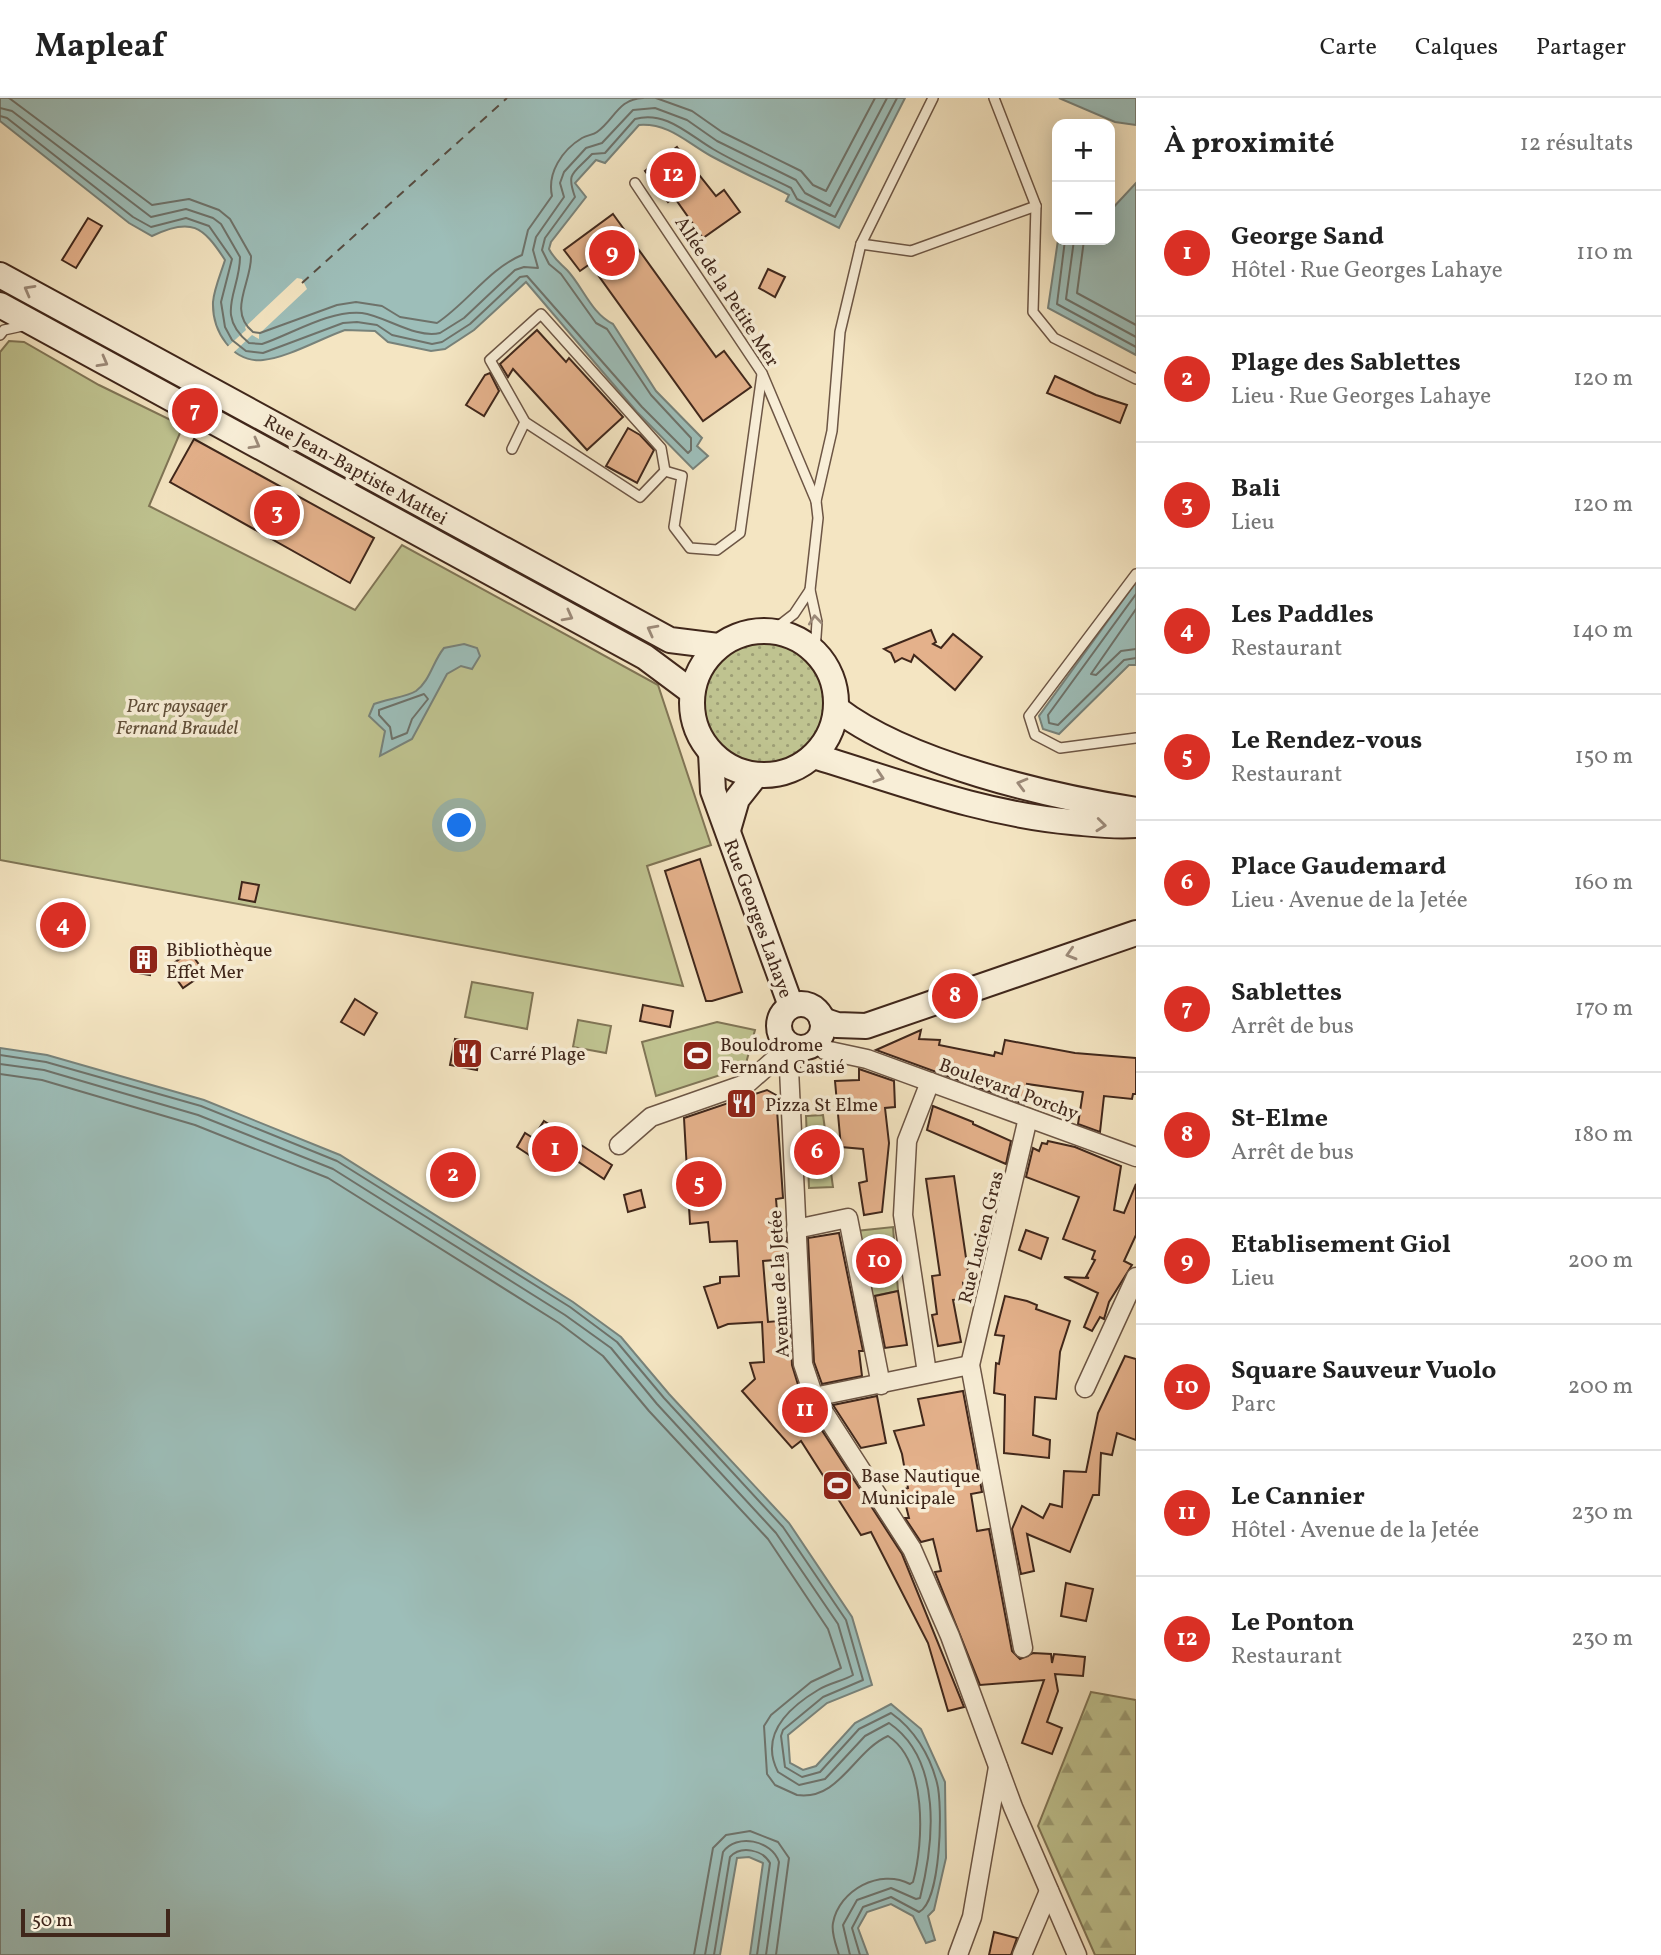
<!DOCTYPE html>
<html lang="fr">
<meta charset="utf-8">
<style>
body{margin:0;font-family:Vollkorn,serif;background:#f6f6f6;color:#222}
.controls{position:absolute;right:21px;top:21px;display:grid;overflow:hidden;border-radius:14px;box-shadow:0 4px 18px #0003}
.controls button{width:63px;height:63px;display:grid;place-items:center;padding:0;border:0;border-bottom:2px solid #e0e0e0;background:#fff;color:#222;font:35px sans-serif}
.scale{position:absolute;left:21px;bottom:18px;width:149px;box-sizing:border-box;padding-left:7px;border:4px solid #40271b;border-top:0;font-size:19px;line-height:24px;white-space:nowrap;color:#40271b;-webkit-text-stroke:5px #f8eed7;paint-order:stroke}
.you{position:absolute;left:460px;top:728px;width:24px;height:24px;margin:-18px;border:5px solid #fff;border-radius:50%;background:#1a73e8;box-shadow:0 0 0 10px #1a73e833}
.badge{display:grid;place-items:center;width:46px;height:46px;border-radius:50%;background:#d93025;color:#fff;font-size:23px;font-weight:700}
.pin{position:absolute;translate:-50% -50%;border:4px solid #fff;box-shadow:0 2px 7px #0006}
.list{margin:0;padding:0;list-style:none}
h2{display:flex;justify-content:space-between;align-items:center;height:91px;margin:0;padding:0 28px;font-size:30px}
h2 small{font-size:23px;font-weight:400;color:#767676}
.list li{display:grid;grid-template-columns:46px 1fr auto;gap:21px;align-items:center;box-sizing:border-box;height:126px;padding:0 28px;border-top:2px solid #e0e0e0}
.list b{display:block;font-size:26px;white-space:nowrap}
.list p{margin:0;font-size:23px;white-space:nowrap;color:#767676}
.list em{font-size:23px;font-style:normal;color:#767676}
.map{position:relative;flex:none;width:1136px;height:1857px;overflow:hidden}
header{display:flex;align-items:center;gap:42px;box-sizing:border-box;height:98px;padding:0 35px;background:#fff;border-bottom:2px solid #e0e0e0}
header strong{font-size:33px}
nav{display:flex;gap:38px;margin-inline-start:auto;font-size:24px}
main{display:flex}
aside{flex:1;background:#fff}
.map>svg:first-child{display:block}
.grass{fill:url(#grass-dots);stroke:#807556;stroke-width:2}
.forest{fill:url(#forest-firs);stroke:#807556;stroke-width:2}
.park{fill:#bfc390;stroke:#807556;stroke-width:2}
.water{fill:#9dbeb9;stroke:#78827a;stroke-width:2}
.pier{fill:#f4e5c2}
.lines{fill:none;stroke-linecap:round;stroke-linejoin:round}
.shore{stroke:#6e726a;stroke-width:2}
.ferry{stroke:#574d42;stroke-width:2;stroke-dasharray:9 7;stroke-linecap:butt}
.building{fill:#e4b18b;stroke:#40271b;stroke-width:2}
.lane-casing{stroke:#6d5645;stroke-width:12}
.street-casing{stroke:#6d5645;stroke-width:21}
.secondary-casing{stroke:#40271b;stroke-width:28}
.lane{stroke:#f8eed7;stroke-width:9}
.street{stroke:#f8eed7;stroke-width:18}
.secondary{stroke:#f8eed7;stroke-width:24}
.oneway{stroke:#9c8a79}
.labels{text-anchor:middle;stroke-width:7;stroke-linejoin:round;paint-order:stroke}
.street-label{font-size:19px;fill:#40271b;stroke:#f8eed7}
.park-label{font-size:19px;font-style:italic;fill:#604e38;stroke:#f8eed7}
.poi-label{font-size:19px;fill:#40271b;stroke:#f8eed7;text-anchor:start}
</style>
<header>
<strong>Mapleaf</strong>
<nav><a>Carte</a><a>Calques</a><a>Partager</a></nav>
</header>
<main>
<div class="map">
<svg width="1136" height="1857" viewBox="0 0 1136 1857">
<defs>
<pattern id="grass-dots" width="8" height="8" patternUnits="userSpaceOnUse" patternTransform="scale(1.75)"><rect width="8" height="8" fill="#bfc390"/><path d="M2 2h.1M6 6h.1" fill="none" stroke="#9d9e75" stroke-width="1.8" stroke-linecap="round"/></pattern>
<pattern id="forest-firs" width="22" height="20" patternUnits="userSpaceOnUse" patternTransform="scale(1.75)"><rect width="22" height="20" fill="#bfc390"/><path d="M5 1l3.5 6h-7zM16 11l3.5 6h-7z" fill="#9d9e75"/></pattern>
</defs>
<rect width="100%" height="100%" fill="#f4e5c2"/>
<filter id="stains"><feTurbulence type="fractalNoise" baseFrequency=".00286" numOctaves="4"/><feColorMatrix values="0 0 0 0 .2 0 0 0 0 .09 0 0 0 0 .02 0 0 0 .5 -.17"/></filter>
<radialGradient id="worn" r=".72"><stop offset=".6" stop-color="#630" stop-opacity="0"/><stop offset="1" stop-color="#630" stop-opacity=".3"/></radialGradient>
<circle class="grass" cx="764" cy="605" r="72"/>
<path class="forest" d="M1091,1594L1136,1602V1857H1095L1038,1728Z"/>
<g class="park">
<path d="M9,243L24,244L99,287L183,328L149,408L355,512L402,447L658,587L711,747L647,768L683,888L0,762V254Z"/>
<path d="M472,884L533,895L527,931L465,919Z"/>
<path d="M578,922L611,928L606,955L573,949Z"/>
<path d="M717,924L755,932L745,969L656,998L642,944Z"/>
<path d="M823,1017L833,1089L809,1090L806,1018Z"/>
<path d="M893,1129L898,1193L868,1199L856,1133Z"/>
</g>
<g class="water">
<path d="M0,0H905L839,130L786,103L789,97C763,84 737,72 711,58C686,44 669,25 639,27L605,65L596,62L575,85L586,99L551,144L549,151C554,161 559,164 567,172C583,189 591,215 613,226L656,293L702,340L697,348L708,358L693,371L637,314L526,184L474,232L445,251L431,253L388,244L375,233L345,232C322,240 287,260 263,262C232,265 212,233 213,204C214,191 221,175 225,162C203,128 191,119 152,138L129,125L0,23Z"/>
<path d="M1059,0H1136V27L1115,24Z"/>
<path d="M1136,85V257L1048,210L1058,142H1110V113Z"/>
<path d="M1136,484V567H1129L1059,636L1043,631L1039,618Z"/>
<path d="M464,546L477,550L480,558L472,571L461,568L447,576L412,641L380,658L385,633L369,618L374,606C386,601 407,599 416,593C430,583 433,563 444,550Z"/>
<path d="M0,950L47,957L204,1002L340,1057L573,1204L621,1239L669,1296L789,1425L852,1519L872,1587L827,1605L788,1637L790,1665L803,1672L816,1668L855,1625L891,1606L921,1631L945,1684L946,1760L934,1812L928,1818L935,1842L926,1845L913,1818L891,1806L867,1814L858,1830L868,1857H750L763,1765L749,1759L737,1760L720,1857H0Z"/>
</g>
<path class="pier" d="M297,180L302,181L307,191L259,236V241L252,237L232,256L226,250L246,232L245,229Z"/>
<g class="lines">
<g class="shore">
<path d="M9,0L152,107L189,101L219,112L230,121L251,158C252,184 227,213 253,234L260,235L337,207L356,204L382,208L400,219L437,225C466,206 490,170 522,157L528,132L552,98C547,75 562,52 582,40C587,37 593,37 597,34C615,21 618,1 643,0"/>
<path d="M656,0L692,13L722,34L801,73L813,87L826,93L875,0"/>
<path d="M0,10L12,13L151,119L186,111L213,120L221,126L240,159C240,194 214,216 249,245L262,246C292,236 329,212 362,215C385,218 416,241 440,235L464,220L515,172L524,169L538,170L533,152L536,139L564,99L560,85L564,74L586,50L602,45L633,12L655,10L687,22L717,43L796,82L805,95L830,108L887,0"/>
<path d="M0,18L7,20L133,119L151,129L186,120L209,128L232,161L221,204L225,229L232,242L246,253L263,255L343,225L357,224L377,227L392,237L432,246L442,244L470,226L520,179L527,178L642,309L688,355L691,352V340L651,297L607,231L596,225L561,176L549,166L542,152L545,140L575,99C566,74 573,76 592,56L605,55L635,21C665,12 689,37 713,51C738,66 765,77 791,90L797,101L835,119L897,0"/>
<path d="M1065,142L1057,206L1136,249"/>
<path d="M1074,142L1066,201L1136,239"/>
<path d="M1084,142L1077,195L1136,227"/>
<path d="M1136,496L1048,617L1049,625L1058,627L1124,562L1136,560"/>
<path d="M1136,511L1091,576L1096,577L1121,553L1136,551"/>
<path d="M424,596L428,601L412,621L407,635L392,641L390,629L379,617V612Z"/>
<path d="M0,957L46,964L201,1008L337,1063L570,1209L617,1244L664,1300L783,1429L846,1522L863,1582L823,1599L783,1632L781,1638L785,1669L802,1679L820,1674L859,1631L891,1615C914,1631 930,1657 937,1685C943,1707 941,1804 919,1814L891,1799L863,1809L852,1830L860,1857"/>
<path d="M0,966L44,972L198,1017L333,1071L565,1217L611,1250L657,1306L776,1435L838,1526L853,1577C843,1583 829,1585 818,1592C788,1610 759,1637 778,1674L799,1687L825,1681L865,1638L889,1625C943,1662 934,1745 920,1800L916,1801L891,1790L857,1802L843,1827L850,1857"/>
<path d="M0,976L42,982L195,1027L328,1080L559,1225L603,1258L649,1313L768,1441L828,1531L841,1570L811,1584L771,1617L764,1628L767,1676L775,1687L797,1697C839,1703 854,1653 888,1638C927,1663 924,1744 913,1784L910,1786C880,1770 839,1792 833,1825C831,1835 836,1847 839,1857"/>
<path d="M694,1857L713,1750L726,1737L750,1733L778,1744L789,1760L776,1857"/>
<path d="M705,1857L723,1754C736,1735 772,1742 779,1764L766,1857"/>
<path d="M714,1857L730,1759C741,1747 763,1752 770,1765L757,1857"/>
</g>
<path class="ferry" d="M302,185L507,0"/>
</g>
<g class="building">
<path d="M677,49L716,98L724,92L740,114L703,140L674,99L668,104L645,73Z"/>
<path d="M613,116L716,259L724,253L751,289L703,323L590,166L580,173L564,152Z"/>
<path d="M88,120L102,128L76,170L62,162Z"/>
<path d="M768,171L785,179L775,199L759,190Z"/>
<path d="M537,232L566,264L569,260L623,319L587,352L513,271L508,279L500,266Z"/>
<path d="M490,275L499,293L484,318L466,307L485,277Z"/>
<path d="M1055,278L1096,297L1127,307L1120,325L1047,295Z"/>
<path d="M628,330L640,337L654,352L637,385L606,368Z"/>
<path d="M194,341L374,440L350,485L170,384Z"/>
<path d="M931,532L936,544L933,546L941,550L953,536L982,559L955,592L914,557L911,564L902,560L895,564L891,555L884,551Z"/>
<path d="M700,761L742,894L712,903H706L665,773Z"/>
<path d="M242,784L259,787L255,804L239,801Z"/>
<path d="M54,815L79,819L75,844L50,840Z"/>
<path d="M136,848L154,851L150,877L132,874Z"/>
<path d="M190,854L205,875L183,890L168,869Z"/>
<path d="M355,901L377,915L364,937L341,924Z"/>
<path d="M643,907L673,913L670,929L640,923Z"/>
<path d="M921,932L919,941L940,942L939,947L994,958L995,954L1002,956L1005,942L1075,955L1136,960V996H1133L1132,1001L1104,998L1100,1034L1078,1026L1083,994L1027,986L1024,1006L876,952Z"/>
<path d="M455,941L481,946L477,972L450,967Z"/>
<path d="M859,971L894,983L895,1009L885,1010L889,1045L882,1114L864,1117L859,1085L867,1083L863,1051L841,1049L835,983L859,982Z"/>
<path d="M767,992L776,997L783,1100L776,1101L779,1136L780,1140H786L787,1161L763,1163L768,1224L790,1222L792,1267L803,1303L902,1456L964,1609L948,1613L928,1545L871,1434L861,1437L801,1343L792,1350L742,1293L755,1281L750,1265L764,1264L762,1224L728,1226L718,1230L704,1189L720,1185V1179L739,1178L737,1143L710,1144L708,1124L690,1126L684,1020Z"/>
<path d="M933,1008L973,1024V1026L1011,1043L1006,1066L927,1032Z"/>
<path d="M544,1023L612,1067L604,1081L568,1057L557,1075L517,1049L525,1035L533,1040Z"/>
<path d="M1048,1043L1075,1049L1121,1068L1114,1112L1124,1115L1136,1086V1137L1124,1163L1132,1167L1109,1204L1104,1221L1100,1219L1092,1233L1084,1229L1098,1195L1064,1179L1089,1180L1086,1179L1095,1162L1092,1161L1095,1153L1063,1141L1079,1099L1026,1079L1033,1050L1039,1053L1042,1045L1047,1046Z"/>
<path d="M954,1078L970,1187L963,1185L965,1201L953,1202L961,1244L938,1248L932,1217L937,1216L932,1178L940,1177L926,1081Z"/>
<path d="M641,1092L645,1109L628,1114L624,1097Z"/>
<path d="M1026,1132L1048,1140L1041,1161L1019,1152Z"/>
<path d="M839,1135L863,1253H859L862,1278L822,1286L814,1264L808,1140Z"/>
<path d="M898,1193L907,1247L885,1250L875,1198Z"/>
<path d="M1005,1198L1027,1203L1037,1207L1036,1211L1070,1223L1060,1254L1056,1301L1035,1299L1033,1337L1050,1342L1049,1360L1004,1355L1005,1297L994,1295L996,1265L999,1266L1004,1238L995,1237Z"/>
<path d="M1125,1258L1136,1261V1342L1117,1335L1112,1357L1101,1355L1099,1397H1093L1070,1454L1027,1436L1034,1473L1021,1476L1012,1431L1022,1408L1043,1420L1050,1406L1062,1409L1064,1373L1086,1374L1098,1315Z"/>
<path d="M963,1293L982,1394L971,1396L977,1433L989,1431L1012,1553L1020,1561L1033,1555L1051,1556L1052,1565L1054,1556L1085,1559L1083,1578L1055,1576L1058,1593L1047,1624L1062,1630L1052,1656L1022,1645L1044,1582L980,1587L935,1474L941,1473L933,1441L921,1444L905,1420H909L902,1392L908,1390L902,1356L894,1333L924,1327L918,1301Z"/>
<path d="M877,1298L886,1345L861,1350L833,1307Z"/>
<path d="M1066,1485L1093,1491L1086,1523L1061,1518Z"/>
<path d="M994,1834L1017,1840L1011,1857H989Z"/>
</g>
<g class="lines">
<defs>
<g id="lane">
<path d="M994,0L1036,108L1033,214L1054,240L1136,281"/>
<path d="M635,85L762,275L816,403L818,420L810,492L817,524L815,553"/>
<path d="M861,146L911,153L1036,108"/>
<path d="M541,216L661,350L665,373L640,399L525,324L490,262Z"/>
<path d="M0,237L4,232L27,227"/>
<path d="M512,351L525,324"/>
<path d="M665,373L682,378L674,429L690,450L717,452L740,435L762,276"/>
<path d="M816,403L832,333L840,234L861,146L933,0"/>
<path d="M1136,476L1029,618L1035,637L1060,650L1136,640"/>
<path d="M772,533L794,516L810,492"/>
</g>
<g id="street">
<path d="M818,942L825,952L867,961L1136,1059"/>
<path d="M800,949L789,971L803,1266L814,1299L912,1451L950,1538L1013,1709L1077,1857"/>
<path d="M619,1047L651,1019L748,985L791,947"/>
<path d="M796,1131L848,1120L881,1287"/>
<path d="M927,1275L903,1117L907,1043L930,984"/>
<path d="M1085,1290L1136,1179"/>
<path d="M814,1299L970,1267"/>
<path d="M1023,1550L970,1267L1028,1020"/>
<path d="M958,1857L972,1819L998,1669"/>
<path d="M1022,1857L1049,1793"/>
</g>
<g id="secondary">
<path d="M0,177L670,542L718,548"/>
<path d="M0,207L645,559L692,594"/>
<circle cx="764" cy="605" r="72"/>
<path d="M837,611C907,665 1048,698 1136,712"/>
<path d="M711,655L713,693L791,908"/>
<path d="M814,658C900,684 982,716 1072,724C1094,726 1114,729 1136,727"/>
<path d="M728,732L737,701L756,677"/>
<circle cx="801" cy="928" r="22"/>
<path d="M822,922L837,927L866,928L1136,835"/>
</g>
</defs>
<use href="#lane" class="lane-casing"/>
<use href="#street" class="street-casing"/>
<use href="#secondary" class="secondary-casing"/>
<use href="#lane" class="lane"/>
<use href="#street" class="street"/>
<use href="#secondary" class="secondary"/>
</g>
<defs><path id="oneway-chevron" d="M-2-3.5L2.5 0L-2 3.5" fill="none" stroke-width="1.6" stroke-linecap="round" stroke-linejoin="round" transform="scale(1.75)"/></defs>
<g class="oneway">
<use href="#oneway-chevron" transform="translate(29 192) rotate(-151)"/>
<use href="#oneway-chevron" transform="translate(103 264) rotate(29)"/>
<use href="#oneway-chevron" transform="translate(255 346) rotate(29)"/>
<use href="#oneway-chevron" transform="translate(568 518) rotate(28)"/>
<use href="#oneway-chevron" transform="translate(815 522) rotate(-96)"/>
<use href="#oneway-chevron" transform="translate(652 532) rotate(-152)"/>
<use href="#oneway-chevron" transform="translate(879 679) rotate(18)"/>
<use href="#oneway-chevron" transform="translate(1022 686) rotate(-165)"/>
<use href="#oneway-chevron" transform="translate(1101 727) rotate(6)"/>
<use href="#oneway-chevron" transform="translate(1071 856) rotate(164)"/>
</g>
<defs>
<symbol id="building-square" viewBox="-11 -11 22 22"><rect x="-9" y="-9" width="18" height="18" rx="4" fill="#8f2418" stroke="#f8eed7"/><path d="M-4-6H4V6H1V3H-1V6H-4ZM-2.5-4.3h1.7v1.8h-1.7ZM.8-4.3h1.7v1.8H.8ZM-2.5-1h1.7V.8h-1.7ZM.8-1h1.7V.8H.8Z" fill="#fff"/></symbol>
<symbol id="restaurant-square" viewBox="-11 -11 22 22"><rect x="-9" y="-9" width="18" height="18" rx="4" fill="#8f2418" stroke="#f8eed7"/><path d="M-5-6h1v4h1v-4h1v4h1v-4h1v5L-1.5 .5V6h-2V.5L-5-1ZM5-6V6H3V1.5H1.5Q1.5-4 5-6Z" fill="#fff"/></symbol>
<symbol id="stadium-square" viewBox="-11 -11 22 22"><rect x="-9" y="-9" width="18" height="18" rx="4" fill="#8f2418" stroke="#f8eed7"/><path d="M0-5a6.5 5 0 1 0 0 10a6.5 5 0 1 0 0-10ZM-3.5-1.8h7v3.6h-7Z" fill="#fff"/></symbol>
</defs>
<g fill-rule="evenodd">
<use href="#building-square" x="126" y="844" width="35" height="35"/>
<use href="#restaurant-square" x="450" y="938" width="35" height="35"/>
<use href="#stadium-square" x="680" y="940" width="35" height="35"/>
<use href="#restaurant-square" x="724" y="988" width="35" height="35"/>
<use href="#stadium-square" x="820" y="1370" width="35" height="35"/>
</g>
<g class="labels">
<g class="street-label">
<text transform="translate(728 193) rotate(57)" y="7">Allée de la Petite Mer</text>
<text transform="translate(356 371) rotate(29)" y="7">Rue Jean-Baptiste Mattei</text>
<text transform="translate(759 820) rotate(70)" y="7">Rue Georges Lahaye</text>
<text transform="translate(1009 990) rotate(20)" y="7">Boulevard Porchy</text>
<text transform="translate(980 1139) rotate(-76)" y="7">Rue Lucien Gras</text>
<text transform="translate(778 1186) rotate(-93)" y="7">Avenue de la Jetée</text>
</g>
<g class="park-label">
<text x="177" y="614">Parc paysager<tspan x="177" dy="22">Fernand Braudel</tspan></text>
</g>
<g class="poi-label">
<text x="166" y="858">Bibliothèque<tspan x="166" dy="22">Effet Mer</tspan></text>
<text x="720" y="953">Boulodrome<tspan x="720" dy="22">Fernand Castié</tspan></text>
<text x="490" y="962">Carré Plage</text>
<text x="765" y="1013">Pizza St Elme</text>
<text x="861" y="1384">Base Nautique<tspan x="861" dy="22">Municipale</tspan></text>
</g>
</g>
<rect width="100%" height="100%" filter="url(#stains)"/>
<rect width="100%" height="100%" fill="url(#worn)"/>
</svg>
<div class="controls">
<button>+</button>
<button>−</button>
</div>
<div class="scale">50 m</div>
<div class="you"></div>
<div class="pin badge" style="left:555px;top:1051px">1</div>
<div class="pin badge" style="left:453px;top:1077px">2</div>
<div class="pin badge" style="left:277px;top:415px">3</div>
<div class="pin badge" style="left:63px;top:827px">4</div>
<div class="pin badge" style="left:699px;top:1086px">5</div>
<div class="pin badge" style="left:817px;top:1054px">6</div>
<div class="pin badge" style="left:195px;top:313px">7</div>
<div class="pin badge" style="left:955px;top:898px">8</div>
<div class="pin badge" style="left:612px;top:155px">9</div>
<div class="pin badge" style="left:879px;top:1163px">10</div>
<div class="pin badge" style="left:805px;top:1312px">11</div>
<div class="pin badge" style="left:673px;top:77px">12</div>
</div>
<aside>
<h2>À proximité<small>12 résultats</small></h2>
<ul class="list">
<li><span class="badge">1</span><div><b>George Sand</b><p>Hôtel · Rue Georges Lahaye</p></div><em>110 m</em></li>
<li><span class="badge">2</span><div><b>Plage des Sablettes</b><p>Lieu · Rue Georges Lahaye</p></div><em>120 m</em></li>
<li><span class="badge">3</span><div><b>Bali</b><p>Lieu</p></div><em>120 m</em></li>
<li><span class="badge">4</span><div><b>Les Paddles</b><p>Restaurant</p></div><em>140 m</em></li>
<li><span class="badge">5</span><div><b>Le Rendez-vous</b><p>Restaurant</p></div><em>150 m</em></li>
<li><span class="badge">6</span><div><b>Place Gaudemard</b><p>Lieu · Avenue de la Jetée</p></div><em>160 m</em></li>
<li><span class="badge">7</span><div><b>Sablettes</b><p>Arrêt de bus</p></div><em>170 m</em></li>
<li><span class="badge">8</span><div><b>St-Elme</b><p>Arrêt de bus</p></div><em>180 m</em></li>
<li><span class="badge">9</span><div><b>Etablisement Giol</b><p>Lieu</p></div><em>200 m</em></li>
<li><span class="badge">10</span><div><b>Square Sauveur Vuolo</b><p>Parc</p></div><em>200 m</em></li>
<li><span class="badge">11</span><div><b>Le Cannier</b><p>Hôtel · Avenue de la Jetée</p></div><em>230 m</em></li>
<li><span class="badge">12</span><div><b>Le Ponton</b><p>Restaurant</p></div><em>230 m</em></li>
</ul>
</aside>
</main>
